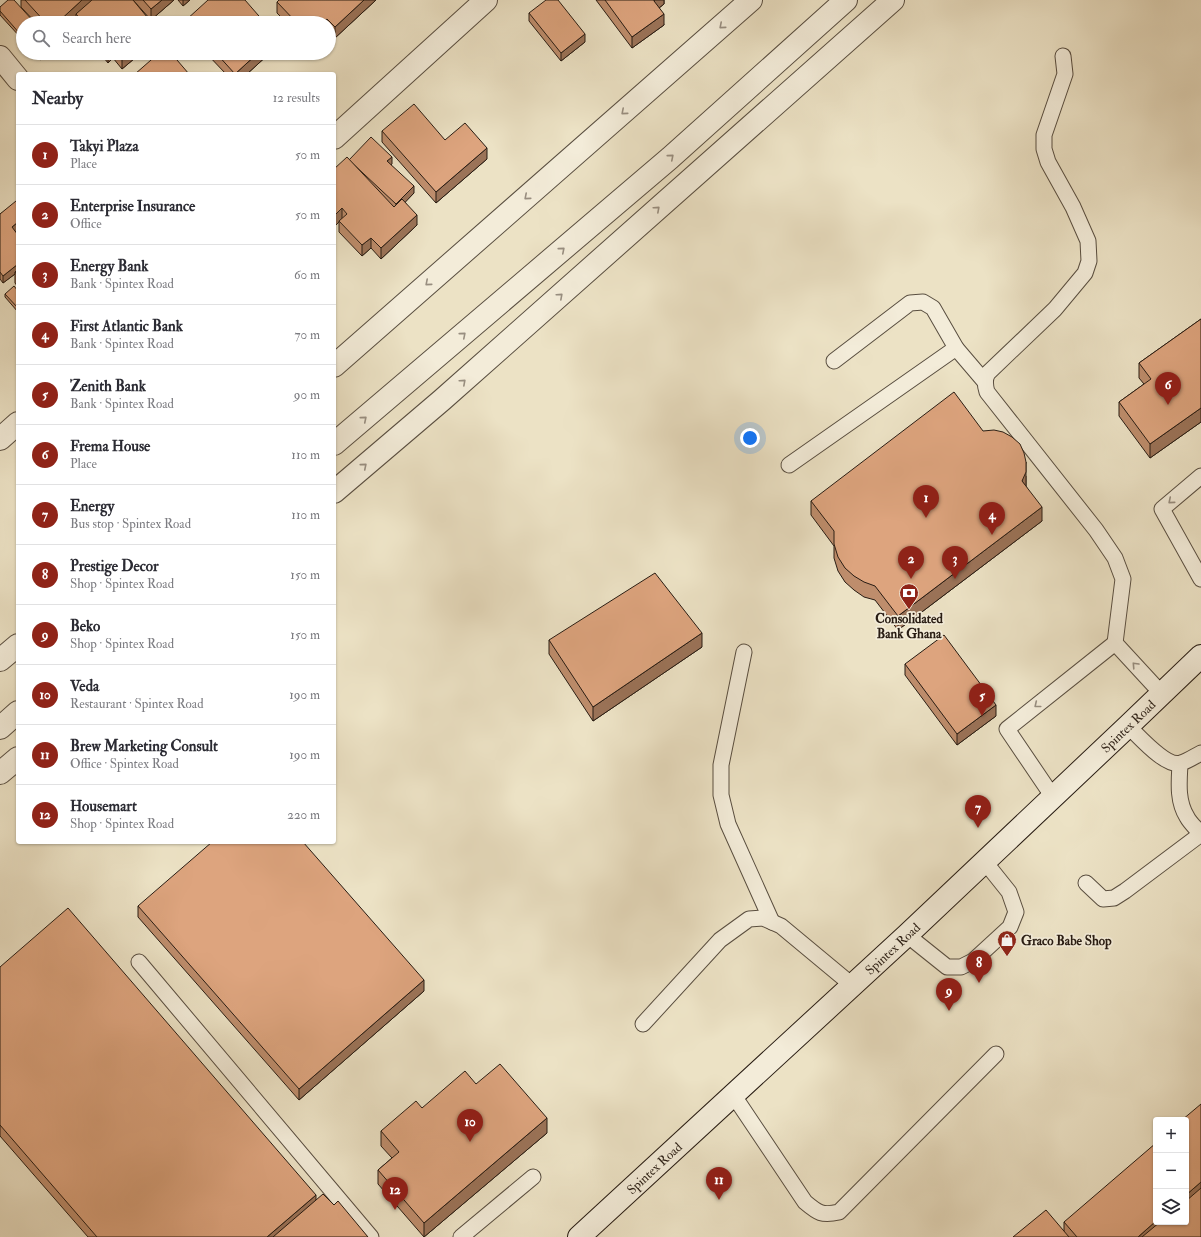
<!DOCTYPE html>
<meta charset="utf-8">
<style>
body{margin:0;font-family:"IM FELL Double Pica",serif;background:#f2f2f3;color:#2b2b33}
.controls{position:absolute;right:12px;bottom:12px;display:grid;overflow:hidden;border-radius:4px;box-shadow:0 1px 3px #0004}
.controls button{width:36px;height:36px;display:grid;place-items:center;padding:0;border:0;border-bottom:1px solid #e1e1e2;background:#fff;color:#2b2b33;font:20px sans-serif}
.you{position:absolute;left:750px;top:438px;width:14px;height:14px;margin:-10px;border:3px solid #fff;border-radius:50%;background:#1a73e8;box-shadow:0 0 0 6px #1a73e833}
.badge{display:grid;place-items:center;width:26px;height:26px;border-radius:50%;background:#8f2418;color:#fff;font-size:13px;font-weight:700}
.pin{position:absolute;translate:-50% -33px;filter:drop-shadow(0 1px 2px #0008)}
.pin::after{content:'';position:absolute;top:21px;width:14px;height:12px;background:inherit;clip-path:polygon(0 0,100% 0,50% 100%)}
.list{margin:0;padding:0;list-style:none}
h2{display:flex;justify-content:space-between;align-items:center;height:52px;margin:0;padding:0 16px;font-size:17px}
h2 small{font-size:13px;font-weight:400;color:#7c7c81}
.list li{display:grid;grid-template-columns:26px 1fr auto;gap:12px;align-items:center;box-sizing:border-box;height:60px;padding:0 16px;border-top:1px solid #e1e1e2}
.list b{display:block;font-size:15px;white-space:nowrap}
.list p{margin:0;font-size:13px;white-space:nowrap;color:#7c7c81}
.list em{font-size:13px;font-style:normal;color:#7c7c81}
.icon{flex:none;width:22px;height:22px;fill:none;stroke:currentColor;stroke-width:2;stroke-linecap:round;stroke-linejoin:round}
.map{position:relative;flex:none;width:1201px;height:1237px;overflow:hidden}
.search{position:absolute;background:#fff;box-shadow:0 1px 3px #0004;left:16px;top:16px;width:320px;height:44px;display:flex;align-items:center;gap:10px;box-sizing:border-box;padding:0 14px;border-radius:22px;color:#7c7c81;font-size:15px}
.panel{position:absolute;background:#fff;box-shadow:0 1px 3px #0004;left:16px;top:72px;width:320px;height:772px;border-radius:4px}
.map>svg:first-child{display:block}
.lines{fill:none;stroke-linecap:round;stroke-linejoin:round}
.service-casing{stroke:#594e40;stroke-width:17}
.minor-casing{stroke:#594e40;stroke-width:24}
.secondary-casing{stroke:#281c13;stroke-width:24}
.service{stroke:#f3ecd9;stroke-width:15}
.minor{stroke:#f3ecd9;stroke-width:22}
.secondary{stroke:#f3ecd9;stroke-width:22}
.wall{fill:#be8d6c;stroke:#281c13}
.shaded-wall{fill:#9b7358;stroke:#281c13}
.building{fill:#dda47e;stroke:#281c13}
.oneway{stroke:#988e80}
.labels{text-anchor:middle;stroke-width:3.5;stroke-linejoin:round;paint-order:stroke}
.poi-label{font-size:13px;font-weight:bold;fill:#281c13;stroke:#f3ecd9}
.street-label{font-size:13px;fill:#281c13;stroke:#f3ecd9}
</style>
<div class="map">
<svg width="1201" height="1237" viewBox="0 0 1201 1237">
<rect width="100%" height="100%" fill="#ece2c5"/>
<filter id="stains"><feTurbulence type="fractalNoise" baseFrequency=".005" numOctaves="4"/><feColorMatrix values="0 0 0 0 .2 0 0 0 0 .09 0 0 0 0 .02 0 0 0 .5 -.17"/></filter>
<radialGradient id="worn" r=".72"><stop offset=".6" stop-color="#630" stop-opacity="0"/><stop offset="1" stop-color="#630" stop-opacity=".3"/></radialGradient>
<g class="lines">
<defs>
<g id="service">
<path d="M1063,56L1065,74L1044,135V149L1048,162L1073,207L1088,241L1089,261L1085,273L1055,309L988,373C984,379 985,385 987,392L1096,530L1115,558L1123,579L1115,643"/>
<path d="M834,361L910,303L923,302L933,308L956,348L985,382"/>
<path d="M789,465L956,348"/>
<path d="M1201,476L1162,509L1201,579"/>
<path d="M744,652L721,765V795L728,824L772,922"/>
<path d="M1128,726C1139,736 1166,768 1181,763C1188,761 1195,756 1201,753"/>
<path d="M1180,764C1179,782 1177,801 1187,817C1190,823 1196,828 1201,834"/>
<path d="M1053,797L1007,729L1115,643L1162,694"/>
<path d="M1086,883L1103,899L1114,898L1125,891L1201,834"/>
<path d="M907,935L947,967H961L973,961L1010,927L1016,912L1009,892L985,862"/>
<path d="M139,962L371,1237"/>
<path d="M643,1024L720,940L749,919L763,918L781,926L852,985"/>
<path d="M734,1096L805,1202C818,1213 822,1216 839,1212L996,1054"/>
<path d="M461,1237L533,1177"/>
</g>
<g id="minor">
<path d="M0,57L18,79"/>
<path d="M334,138L486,0"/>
<path d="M334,366L751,0"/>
<path d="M0,439L18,423"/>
<path d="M334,444L670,158L846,0"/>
<path d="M334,492L442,400L893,0"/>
<path d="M0,660L18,645"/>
<path d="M0,728L18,712"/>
<path d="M0,773L18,758"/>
</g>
<g id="secondary">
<path id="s1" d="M579,1237L907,935L1128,726L1201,656"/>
</g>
</defs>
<use href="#service" class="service-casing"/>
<use href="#minor" class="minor-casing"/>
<use href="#secondary" class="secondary-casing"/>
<use href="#service" class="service"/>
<use href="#minor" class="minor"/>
<use href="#secondary" class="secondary"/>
</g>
<g class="wall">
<path d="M21,0H133L152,23H76V17L69,23H36L21,7Z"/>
<path d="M133,0H174L151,20Z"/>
<path d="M178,0H190L183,6Z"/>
<path d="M376,0L335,38L329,32V23H287L277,13V2Z"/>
<path d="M596,0H664V4L659,8L664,25L632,48Z"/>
<path d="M0,7L34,23L21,38L0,15Z"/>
<path d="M529,13L585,42L561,61L529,21Z"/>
<path d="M33,53H48L40,60Z"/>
<path d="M100,53H141L122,69L113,58L108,63Z"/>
<path d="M206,53H270L247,74H226Z"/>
<path d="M382,131L445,140L487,159L436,203L382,142Z"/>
<path d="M349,160L392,164L391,165L414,193L405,202L417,225L381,259L371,248L362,256L339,232V222L334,227V169Z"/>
<path d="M18,203V229L15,232L18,235V287L15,283V274L3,283L0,279V214Z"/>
<path d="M18,291V312L5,297V294Z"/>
<path d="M1201,319V422L1150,458L1119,416V402L1144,384L1139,378V363Z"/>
<path d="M983,431L1026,476V486L1042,521L898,630L875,600L864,597L854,590L845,582L838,571L834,558V546L811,515V501Z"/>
<path d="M549,640L702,647L593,721L549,654Z"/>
<path d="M905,664L996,716L957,745L905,675Z"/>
<path d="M138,906L424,991L299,1100L138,917Z"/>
<path d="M0,967L316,1200L334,1205L368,1237H88L0,1136Z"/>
<path d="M476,1084L547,1133L424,1237L378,1184V1170L392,1158L381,1146V1131L422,1108Z"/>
<path d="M1064,1222L1201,1237H1013L1064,1232Z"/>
</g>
<g class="shaded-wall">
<path d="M82,0H94L76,14V17L69,23H57Z"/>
<path d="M162,0H174L151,20V9Z"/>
<path d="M183,0H190L183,6Z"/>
<path d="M364,0H376L335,38V27Z"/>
<path d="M654,0H664V4L654,12Z"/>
<path d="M664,14V25L632,48V37Z"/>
<path d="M327,19V23H322Z"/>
<path d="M23,32V36L21,38V35Z"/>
<path d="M585,34V42L561,61V53Z"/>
<path d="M44,53H48L40,60V56Z"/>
<path d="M108,53H113V58L108,63Z"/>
<path d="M128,53H141L122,69V58Z"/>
<path d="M258,53H270L247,74H235Z"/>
<path d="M487,148V159L436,203V192Z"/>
<path d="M392,157V164L387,169V161Z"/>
<path d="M414,186V193L396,212V204Z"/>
<path d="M342,208V219L339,221V222L334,227V216Z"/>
<path d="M417,215V225L381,259V248Z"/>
<path d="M18,222V229L12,235V227Z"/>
<path d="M371,238V248L362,256V245Z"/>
<path d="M18,264V271L15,272V274L3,283V276Z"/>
<path d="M1201,408V422L1150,458V444Z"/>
<path d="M1026,462V487L1022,481Z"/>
<path d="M1042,507V521L898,630V616Z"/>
<path d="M702,633V647L593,721V707Z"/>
<path d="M996,705V716L957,745V734Z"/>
<path d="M424,980V991L299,1100V1089Z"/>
<path d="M547,1118V1133L424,1237V1223Z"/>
<path d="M1201,1182V1197L1186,1210V1195Z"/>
<path d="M316,1195V1206L279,1237H267Z"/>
<path d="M1156,1221V1222H1172L1154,1237H1138Z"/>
</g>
<g class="building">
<path d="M8,0H14L34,22L33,23H23V32L21,35L0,11V7Z"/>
<path d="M25,0H82L57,23H46Z"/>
<path d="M92,0H133L152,23H84L76,14Z"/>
<path d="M143,0H162L151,9Z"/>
<path d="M208,0H245L265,23H189L186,20Z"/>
<path d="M279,0H364L335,27L327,19L322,23H297L277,2Z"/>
<path d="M546,0H558L585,34L561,53L529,13Z"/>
<path d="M605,0H654V1L664,14L632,37Z"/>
<path d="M37,53H44L40,56Z"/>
<path d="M118,53H128L122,58Z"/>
<path d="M159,53H171L189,74H135Z"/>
<path d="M216,53H258L235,74Z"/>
<path d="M414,104L445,140L465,123L487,148L436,192L382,131Z"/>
<path d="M371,137L392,157L387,161L414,186L396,204L349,160Z"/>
<path d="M347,157L394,207L402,199L417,215L381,248L371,238L362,245L339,221L347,214L342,208L334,216V169Z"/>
<path d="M16,201L18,203V222L12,227L18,235V264L3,276L0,272V214Z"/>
<path d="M18,269V276L15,272Z"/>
<path d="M14,286L18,291V308L5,294Z"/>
<path d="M1201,319V408L1150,444L1119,402L1151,379L1139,363Z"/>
<path d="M954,392L983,431L994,430L1003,432L1012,437L1020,444L1024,453L1026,462V472L1022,481L1042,507L898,616L875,586L864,582L854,576L845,568L838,557L834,544V531L811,501Z"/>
<path d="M655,573L702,633L593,707L549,640Z"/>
<path d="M944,635L996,705L957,734L905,664Z"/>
<path d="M212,842H303L424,980L299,1089L138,906Z"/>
<path d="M68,908L316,1195L267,1237H97L0,1125V967Z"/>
<path d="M500,1064L547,1118L424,1223L378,1170L399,1152L381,1131L416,1101L422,1108L465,1071L476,1084Z"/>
<path d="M1201,1104V1182L1186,1195V1120H1182Z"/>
<path d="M1156,1143V1221L1138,1237H1077L1064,1222Z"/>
<path d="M1201,1188V1237H1142L1160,1222H1186V1201Z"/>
<path d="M323,1194L334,1205L338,1201L368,1237H273Z"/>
<path d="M1046,1210L1069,1237H1013Z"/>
</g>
<defs><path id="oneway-chevron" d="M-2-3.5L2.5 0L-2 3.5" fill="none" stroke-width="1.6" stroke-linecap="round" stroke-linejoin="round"/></defs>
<g class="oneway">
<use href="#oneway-chevron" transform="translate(722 26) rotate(139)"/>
<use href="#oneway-chevron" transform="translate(624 112) rotate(139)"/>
<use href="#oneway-chevron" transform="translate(671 157) rotate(-41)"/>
<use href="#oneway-chevron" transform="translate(527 197) rotate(139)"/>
<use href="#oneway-chevron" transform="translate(657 209) rotate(-42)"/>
<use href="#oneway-chevron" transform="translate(562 250) rotate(-41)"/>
<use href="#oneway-chevron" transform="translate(428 283) rotate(139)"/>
<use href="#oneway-chevron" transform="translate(560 296) rotate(-42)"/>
<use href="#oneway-chevron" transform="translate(463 335) rotate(-41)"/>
<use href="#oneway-chevron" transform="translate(463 382) rotate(-42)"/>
<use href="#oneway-chevron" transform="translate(364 419) rotate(-40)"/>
<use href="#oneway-chevron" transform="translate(364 466) rotate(-40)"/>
<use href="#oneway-chevron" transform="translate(1171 501) rotate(140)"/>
<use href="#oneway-chevron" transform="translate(1135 665) rotate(-133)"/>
<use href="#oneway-chevron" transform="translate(1037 705) rotate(141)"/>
</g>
<defs>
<symbol id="bank-pin" viewBox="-11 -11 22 30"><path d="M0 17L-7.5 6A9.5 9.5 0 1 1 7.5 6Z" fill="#8f2418" stroke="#f3ecd9"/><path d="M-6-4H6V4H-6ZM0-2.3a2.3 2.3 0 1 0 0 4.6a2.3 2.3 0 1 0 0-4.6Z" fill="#fff"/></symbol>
<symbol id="shop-pin" viewBox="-11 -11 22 30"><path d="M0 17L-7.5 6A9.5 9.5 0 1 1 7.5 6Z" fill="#8f2418" stroke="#f3ecd9"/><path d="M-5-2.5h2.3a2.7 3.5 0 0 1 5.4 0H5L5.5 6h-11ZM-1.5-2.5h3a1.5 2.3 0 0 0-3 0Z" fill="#fff"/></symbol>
</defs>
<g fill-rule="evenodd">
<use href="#bank-pin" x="898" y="582" width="22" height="30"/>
<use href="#shop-pin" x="996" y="929" width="22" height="30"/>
</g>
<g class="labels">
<g class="poi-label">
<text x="909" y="623">Consolidated<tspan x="909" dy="15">Bank Ghana</tspan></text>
<text x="1021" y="945" text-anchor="start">Graco Babe Shop</text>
</g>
<g class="street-label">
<text dy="5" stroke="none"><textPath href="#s1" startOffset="750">Spintex Road</textPath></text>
<text dy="5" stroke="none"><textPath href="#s1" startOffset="426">Spintex Road</textPath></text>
<text dy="5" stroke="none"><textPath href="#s1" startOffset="102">Spintex Road</textPath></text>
</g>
</g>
<rect width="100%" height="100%" filter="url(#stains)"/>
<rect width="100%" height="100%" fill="url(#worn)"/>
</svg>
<div class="controls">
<button>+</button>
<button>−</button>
<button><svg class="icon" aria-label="layers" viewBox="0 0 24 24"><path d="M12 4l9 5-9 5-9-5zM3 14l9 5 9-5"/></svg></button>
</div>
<div class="you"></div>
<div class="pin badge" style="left:926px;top:518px">1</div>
<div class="pin badge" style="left:911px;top:579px">2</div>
<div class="pin badge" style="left:955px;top:579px">3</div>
<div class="pin badge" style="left:992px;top:535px">4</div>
<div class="pin badge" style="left:982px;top:716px">5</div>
<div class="pin badge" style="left:1168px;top:405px">6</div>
<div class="pin badge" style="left:978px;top:828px">7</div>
<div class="pin badge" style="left:979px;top:983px">8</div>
<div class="pin badge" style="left:949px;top:1011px">9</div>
<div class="pin badge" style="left:470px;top:1142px">10</div>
<div class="pin badge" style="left:719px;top:1200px">11</div>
<div class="pin badge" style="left:395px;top:1210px">12</div>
<div class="search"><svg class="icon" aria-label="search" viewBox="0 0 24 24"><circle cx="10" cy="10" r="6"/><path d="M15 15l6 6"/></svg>Search here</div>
<section class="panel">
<h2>Nearby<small>12 results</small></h2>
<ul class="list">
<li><span class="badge">1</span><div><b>Takyi Plaza</b><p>Place</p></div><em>50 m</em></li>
<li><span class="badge">2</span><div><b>Enterprise Insurance</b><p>Office</p></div><em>50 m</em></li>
<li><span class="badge">3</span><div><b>Energy Bank</b><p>Bank · Spintex Road</p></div><em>60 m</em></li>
<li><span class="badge">4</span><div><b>First Atlantic Bank</b><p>Bank · Spintex Road</p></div><em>70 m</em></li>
<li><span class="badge">5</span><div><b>Zenith Bank</b><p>Bank · Spintex Road</p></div><em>90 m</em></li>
<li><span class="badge">6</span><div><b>Frema House</b><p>Place</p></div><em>110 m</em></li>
<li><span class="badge">7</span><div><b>Energy</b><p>Bus stop · Spintex Road</p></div><em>110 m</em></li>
<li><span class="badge">8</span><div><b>Prestige Decor</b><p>Shop · Spintex Road</p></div><em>150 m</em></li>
<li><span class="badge">9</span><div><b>Beko</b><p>Shop · Spintex Road</p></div><em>150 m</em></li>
<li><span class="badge">10</span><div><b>Veda</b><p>Restaurant · Spintex Road</p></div><em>190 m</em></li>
<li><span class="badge">11</span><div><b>Brew Marketing Consult</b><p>Office · Spintex Road</p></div><em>190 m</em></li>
<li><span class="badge">12</span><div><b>Housemart</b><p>Shop · Spintex Road</p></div><em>220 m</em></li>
</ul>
</section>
</div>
